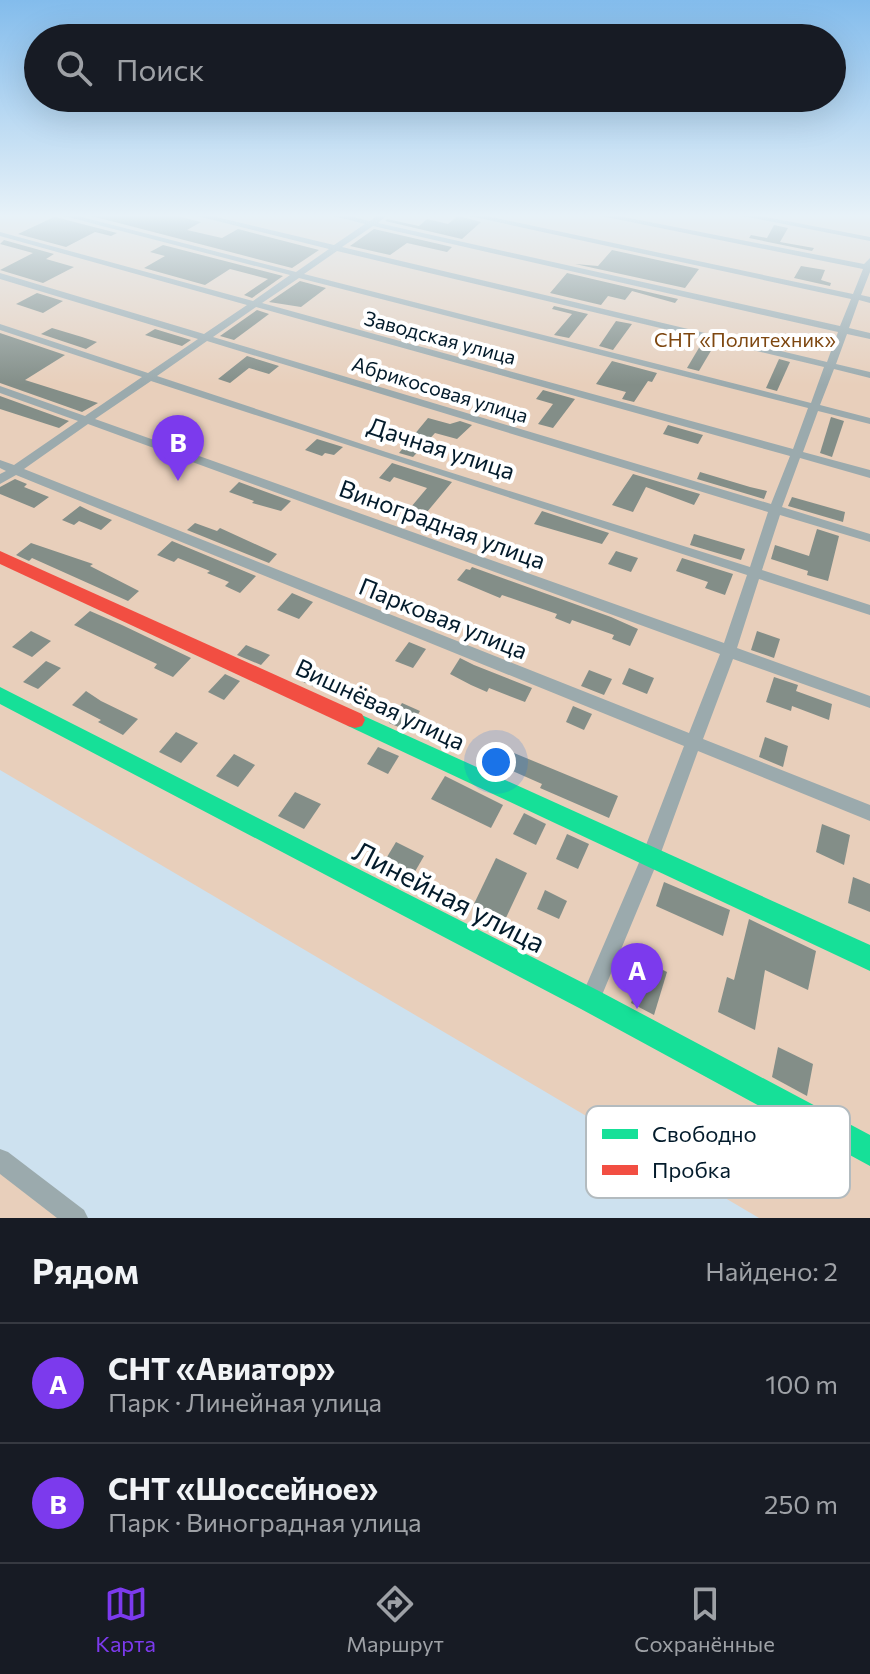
<!DOCTYPE html>
<html lang="ru">
<meta charset="utf-8">
<style>
body{margin:0;font-family:Commissioner,sans-serif;background:#242831;color:#f1f3f6}
.you{position:absolute;left:496px;top:762px;width:28px;height:28px;margin:-20px;border:6px solid #fff;border-radius:50%;background:#1a73e8;box-shadow:0 0 0 12px #1a73e833}
.badge{display:grid;place-items:center;width:52px;height:52px;border-radius:50%;background:#7c3aed;color:#fff;font-size:26px;font-weight:700}
.pin{position:absolute;translate:-50% -66px;filter:drop-shadow(0 2px 4px #0008)}
.pin::after{content:'';position:absolute;top:42px;width:28px;height:24px;background:inherit;clip-path:polygon(0 0,100% 0,50% 100%)}
.list{margin:0;padding:0;list-style:none}
h2{display:flex;justify-content:space-between;align-items:center;height:104px;margin:0;padding:0 32px;font-size:34px}
h2 small{font-size:26px;font-weight:400;color:#9ea1a6}
.list li{display:grid;grid-template-columns:52px 1fr auto;gap:24px;align-items:center;box-sizing:border-box;height:120px;padding:0 32px;border-top:2px solid #363941}
.list b{display:block;font-size:30px;white-space:nowrap}
.list p{margin:0;font-size:26px;white-space:nowrap;color:#9ea1a6}
.list em{font-size:26px;font-style:normal;color:#9ea1a6}
.icon{flex:none;width:44px;height:44px;fill:none;stroke:currentColor;stroke-width:2;stroke-linecap:round;stroke-linejoin:round}
.map{position:relative;flex:none;width:870px;height:1218px;overflow:hidden}
.search{position:absolute;background:#171b24;box-shadow:0 8px 32px #0002;left:24px;right:24px;top:24px;height:88px;display:flex;align-items:center;gap:20px;box-sizing:border-box;padding:0 28px;border-radius:44px;color:#9ea1a6;font-size:30px}
.sheet{height:344px;background:#171b24}
nav{display:flex;justify-content:space-around;align-items:center;box-sizing:border-box;height:112px;border-top:2px solid #363941;background:#171b24;font-size:22px;color:#9ea1a6}
nav a{display:grid;justify-items:center;gap:4px}
nav .on{color:#7c3aed}
.map>svg:first-child{display:block}
.green{fill:#e8cfbb}
.building{fill:#838e88}
.lines{fill:none;stroke-linecap:round;stroke-linejoin:round}
.street{fill:#9baaad;fill-rule:evenodd}
.fast{fill:#16e098;fill-rule:evenodd}
.jam{fill:#f24e42;fill-rule:evenodd}
.labels{text-anchor:middle;stroke-width:8;stroke-linejoin:round;paint-order:stroke}
.far-street-label{font-size:20px;fill:#031b2b;stroke:#fff}
.far-park-label{font-size:20px;fill:#7e4710;stroke:#fff}
.street-label{font-size:24px;fill:#031b2b;stroke:#fff}
.near-street-label{font-size:28px;fill:#031b2b;stroke:#fff}
.key{fill:#fff;stroke:#b3bbbf;stroke-width:2}
.key-label{font-size:22px;fill:#031b2b}
</style>
<div class="map">
<svg width="870" height="1218" viewBox="0 0 870 1218">
<rect width="100%" height="100%" fill="#cde1ef"/>
<g class="green">
<path d="M0,214H870V1218H759L0,770Z"/>
<path d="M0,1163L73,1218H0Z"/>
</g>
<g class="building">
<path d="M84,214H168L201,222L187,230L222,238L238,229L319,250L292,268Z"/>
<path d="M458,216L481,222L462,239L385,221L387,219L419,226L427,219L448,224Z"/>
<path d="M54,217L59,218L117,233L111,236L95,232L66,247L18,234Z"/>
<path d="M774,225L788,228L780,242L814,248L812,251L749,238L751,235L767,238Z"/>
<path d="M374,229L452,247L447,252L407,243L390,255L350,246Z"/>
<path d="M4,240L54,254L46,259L74,267L43,283L0,270L33,253L0,244Z"/>
<path d="M163,245L283,276L252,298L244,295L268,279L230,269L205,285L144,268L165,256L150,252Z"/>
<path d="M612,250L699,269L685,288L575,264L598,266Z"/>
<path d="M801,266L825,270L821,280L831,283L830,286L794,278Z"/>
<path d="M567,273L678,299L675,303L632,291L625,300L608,296L601,305L550,293Z"/>
<path d="M300,281L326,288L301,307L269,302Z"/>
<path d="M37,293L63,301L43,313L16,304Z"/>
<path d="M554,306L588,314L569,338L554,335L572,314L552,309Z"/>
<path d="M257,310L269,314L234,340L220,336Z"/>
<path d="M616,321L632,324L613,350L599,346Z"/>
<path d="M52,328L82,337L97,342L86,349L41,334Z"/>
<path d="M155,329L191,340L182,346L145,335Z"/>
<path d="M0,333L65,355L25,380L98,403L82,412L0,383Z"/>
<path d="M703,341L715,344L699,371L687,368Z"/>
<path d="M247,356L279,366L269,374L249,368L230,383L218,379Z"/>
<path d="M779,359L790,362L777,391L766,388Z"/>
<path d="M612,361L657,373L652,382L648,381L634,402L622,399L626,392L596,384Z"/>
<path d="M543,390L575,399L553,428L538,424L553,404L536,399Z"/>
<path d="M0,396L69,421L59,428L0,409Z"/>
<path d="M831,417L844,421L832,457L820,453Z"/>
<path d="M428,418L450,424L460,421L472,425L457,439L435,433L413,457L399,453Z"/>
<path d="M668,425L703,435L698,444L663,434Z"/>
<path d="M317,439L343,447L334,455L325,453L322,456L305,450Z"/>
<path d="M392,463L452,482L422,518L406,513L427,488L394,477L390,482L379,478Z"/>
<path d="M700,472L750,487L767,491L764,499L697,479Z"/>
<path d="M633,474L700,494L694,505L646,487L633,512L612,505Z"/>
<path d="M15,479L27,484L24,487L49,497L34,508L0,494V487Z"/>
<path d="M239,482L291,501L281,511L252,503L254,501L229,492Z"/>
<path d="M792,497L845,512L843,522L788,506Z"/>
<path d="M80,506L90,511L112,520L101,530L79,521L74,525L62,520Z"/>
<path d="M542,511L609,533L602,544L534,524Z"/>
<path d="M195,523L217,531L220,528L277,554L269,563L187,530Z"/>
<path d="M817,529L839,536L828,581L807,575L808,571L771,559L775,545L809,556Z"/>
<path d="M694,534L745,549L741,560L690,545Z"/>
<path d="M172,541L256,576L240,593L225,586L229,582L207,573L210,571L178,558L174,562L157,555Z"/>
<path d="M31,543L93,564L90,566L139,591L128,601L32,558L29,561L16,555Z"/>
<path d="M616,551L638,558L631,572L608,564Z"/>
<path d="M682,558L733,574L725,595L705,588L708,582L676,571Z"/>
<path d="M472,567L611,617L638,629L630,646L612,639L614,635L572,620L570,624L555,618L557,614L502,595L500,598L457,580L466,569L470,570Z"/>
<path d="M292,593L313,602L299,619L277,610Z"/>
<path d="M90,611L122,625L191,658L173,677L154,668L157,664L74,625Z"/>
<path d="M31,631L51,641L32,657L12,647Z"/>
<path d="M757,631L780,639L774,658L751,650Z"/>
<path d="M409,642L426,649L413,668L395,661Z"/>
<path d="M246,645L270,655L261,665L237,655Z"/>
<path d="M460,658L474,665L532,688L525,702L489,688L487,692L471,685L450,674Z"/>
<path d="M46,661L61,668L38,689L23,682Z"/>
<path d="M313,666L333,674L321,690L301,681Z"/>
<path d="M629,668L654,678L647,694L622,684Z"/>
<path d="M589,670L612,679L604,695L581,686Z"/>
<path d="M225,674L240,681L224,700L208,692Z"/>
<path d="M774,677L798,685L796,691L832,704L829,720L792,706L791,711L766,702Z"/>
<path d="M86,691L101,701L138,719L123,735L98,722L101,720L72,705Z"/>
<path d="M402,703L420,711L408,731L389,723Z"/>
<path d="M573,706L592,714L584,730L566,722Z"/>
<path d="M176,732L198,743L181,763L159,752Z"/>
<path d="M765,737L788,746L783,767L759,757Z"/>
<path d="M378,747L399,756L388,774L367,764Z"/>
<path d="M514,753L618,796L609,818L540,788L542,784L506,768Z"/>
<path d="M234,754L255,765L238,787L216,776Z"/>
<path d="M445,776L503,805L491,828L431,799Z"/>
<path d="M295,792L321,804L304,829L278,816Z"/>
<path d="M524,813L546,824L536,845L513,834Z"/>
<path d="M822,824L850,835L844,865L816,852Z"/>
<path d="M567,834L589,844L578,869L556,859Z"/>
<path d="M396,842L424,856L409,882L381,867Z"/>
<path d="M496,858L527,873L504,922L473,906Z"/>
<path d="M853,877L870,884V912L848,903Z"/>
<path d="M664,882L730,910L723,936L656,906Z"/>
<path d="M545,890L567,901L559,919L537,909Z"/>
<path d="M749,919L816,951L808,990L765,970L755,1030L718,1012L727,977L734,980Z"/>
<path d="M645,961L667,972L654,1015L631,1003Z"/>
<path d="M778,1047L813,1064L807,1096L772,1077Z"/>
</g>
<g class="lines">
<g class="street">
<path d="M56,214H70L296,272L329,249L189,214H204L334,245L365,224L325,214H341L370,221L379,214H389L378,223L840,326L851,299L460,214H477L853,294L863,269L591,214H609L864,264L870,258V272L861,295L870,297V303L859,300L849,328L870,333V339L847,334L836,364L870,372V378L834,369L820,405L870,418V424L818,411L803,452L870,470V478L800,458L782,507L870,534V542L780,515L762,570L870,605V615L759,579L737,648L870,696V708L733,659L703,739L870,805V821L698,751L659,858L597,1007L590,1010L583,1007L580,1000L641,858L684,746L16,475L0,484V474L6,471L0,468V460L14,465L78,421L0,393V386L85,416L142,377L0,330V324L148,373L198,339L0,279V273L204,334L247,305L0,236V232L253,301L290,275ZM373,226L838,332L827,362L342,247ZM337,251L824,367L811,403L304,274ZM299,278L808,408L793,449L262,303ZM256,307L790,456L771,504L213,337ZM207,341L768,512L750,567L386,452L157,376ZM151,381L747,575L724,643L95,419ZM88,424L720,654L689,733L24,469Z"/>
<path d="M732,214H750L870,237V241Z"/>
<path d="M0,1149L8,1152L84,1210L88,1218H57L0,1174Z"/>
</g>
<g class="fast">
<path d="M0,687L599,991L870,1135V1166L581,1009L0,704Z"/>
<path d="M355,712L870,945V971L348,726L345,720L348,714Z"/>
</g>
<path class="jam" d="M0,551L362,714L365,720L362,726L355,728L348,726L0,564Z"/>
</g>
<linearGradient id="sky" x2="0" y2="1"><stop stop-color="#83bcec"/><stop offset="0.56" stop-color="#e8f2f8"/><stop offset="1" stop-color="#e8f2f8" stop-opacity="0"/></linearGradient>
<rect width="870" height="385" fill="url(#sky)"/>
<g class="labels">
<g class="far-street-label">
<text transform="translate(440 338) rotate(15)" y="7">Заводская улица</text>
<text transform="translate(440 390) rotate(17)" y="7">Абрикосовая улица</text>
</g>
<g class="far-park-label">
<text x="745" y="347">СНТ «Политехник»</text>
</g>
<g class="street-label">
<text transform="translate(441 449) rotate(18)" y="8">Дачная улица</text>
<text transform="translate(442 525) rotate(20)" y="8">Виноградная улица</text>
<text transform="translate(443 619) rotate(22)" y="8">Парковая улица</text>
<text transform="translate(380 705) rotate(25)" y="8">Вишнёвая улица</text>
</g>
<g class="near-street-label">
<text transform="translate(449 897) rotate(27)" y="10">Линейная улица</text>
</g>
</g>
<rect x="586" y="1106" width="264" height="92" rx="12" class="key"/>
<rect x="602" y="1129" width="36" height="10" fill="#16e098"/>
<rect x="602" y="1165" width="36" height="10" fill="#f24e42"/>
<g class="key-label">
<text x="652" y="1142">Свободно</text>
<text x="652" y="1178">Пробка</text>
</g>
</svg>
<div class="you"></div>
<div class="pin badge" style="left:637px;top:1009px">A</div>
<div class="pin badge" style="left:178px;top:481px">B</div>
<div class="search"><svg class="icon" aria-label="search" viewBox="0 0 24 24"><circle cx="10" cy="10" r="6"/><path d="M15 15l6 6"/></svg>Поиск</div>
</div>
<section class="sheet">
<h2>Рядом<small>Найдено: 2</small></h2>
<ul class="list">
<li><span class="badge">A</span><div><b>СНТ «Авиатор»</b><p>Парк · Линейная улица</p></div><em>100 m</em></li>
<li><span class="badge">B</span><div><b>СНТ «Шоссейное»</b><p>Парк · Виноградная улица</p></div><em>250 m</em></li>
</ul>
</section>
<nav>
<a class="on"><svg class="icon" aria-label="map" viewBox="0 0 24 24"><path d="M3 6l6-2 6 2 6-2v14l-6 2-6-2-6 2zM9 4v14M15 6v14"/></svg>Карта</a>
<a><svg class="icon" aria-label="directions" viewBox="0 0 24 24"><path d="M12 3l9 9-9 9-9-9zM9 14v-3h6M13 9l2 2-2 2"/></svg>Маршрут</a>
<a><svg class="icon" aria-label="saved" viewBox="0 0 24 24"><path d="M7 4h10v16l-5-4-5 4z"/></svg>Сохранённые</a>
</nav>
